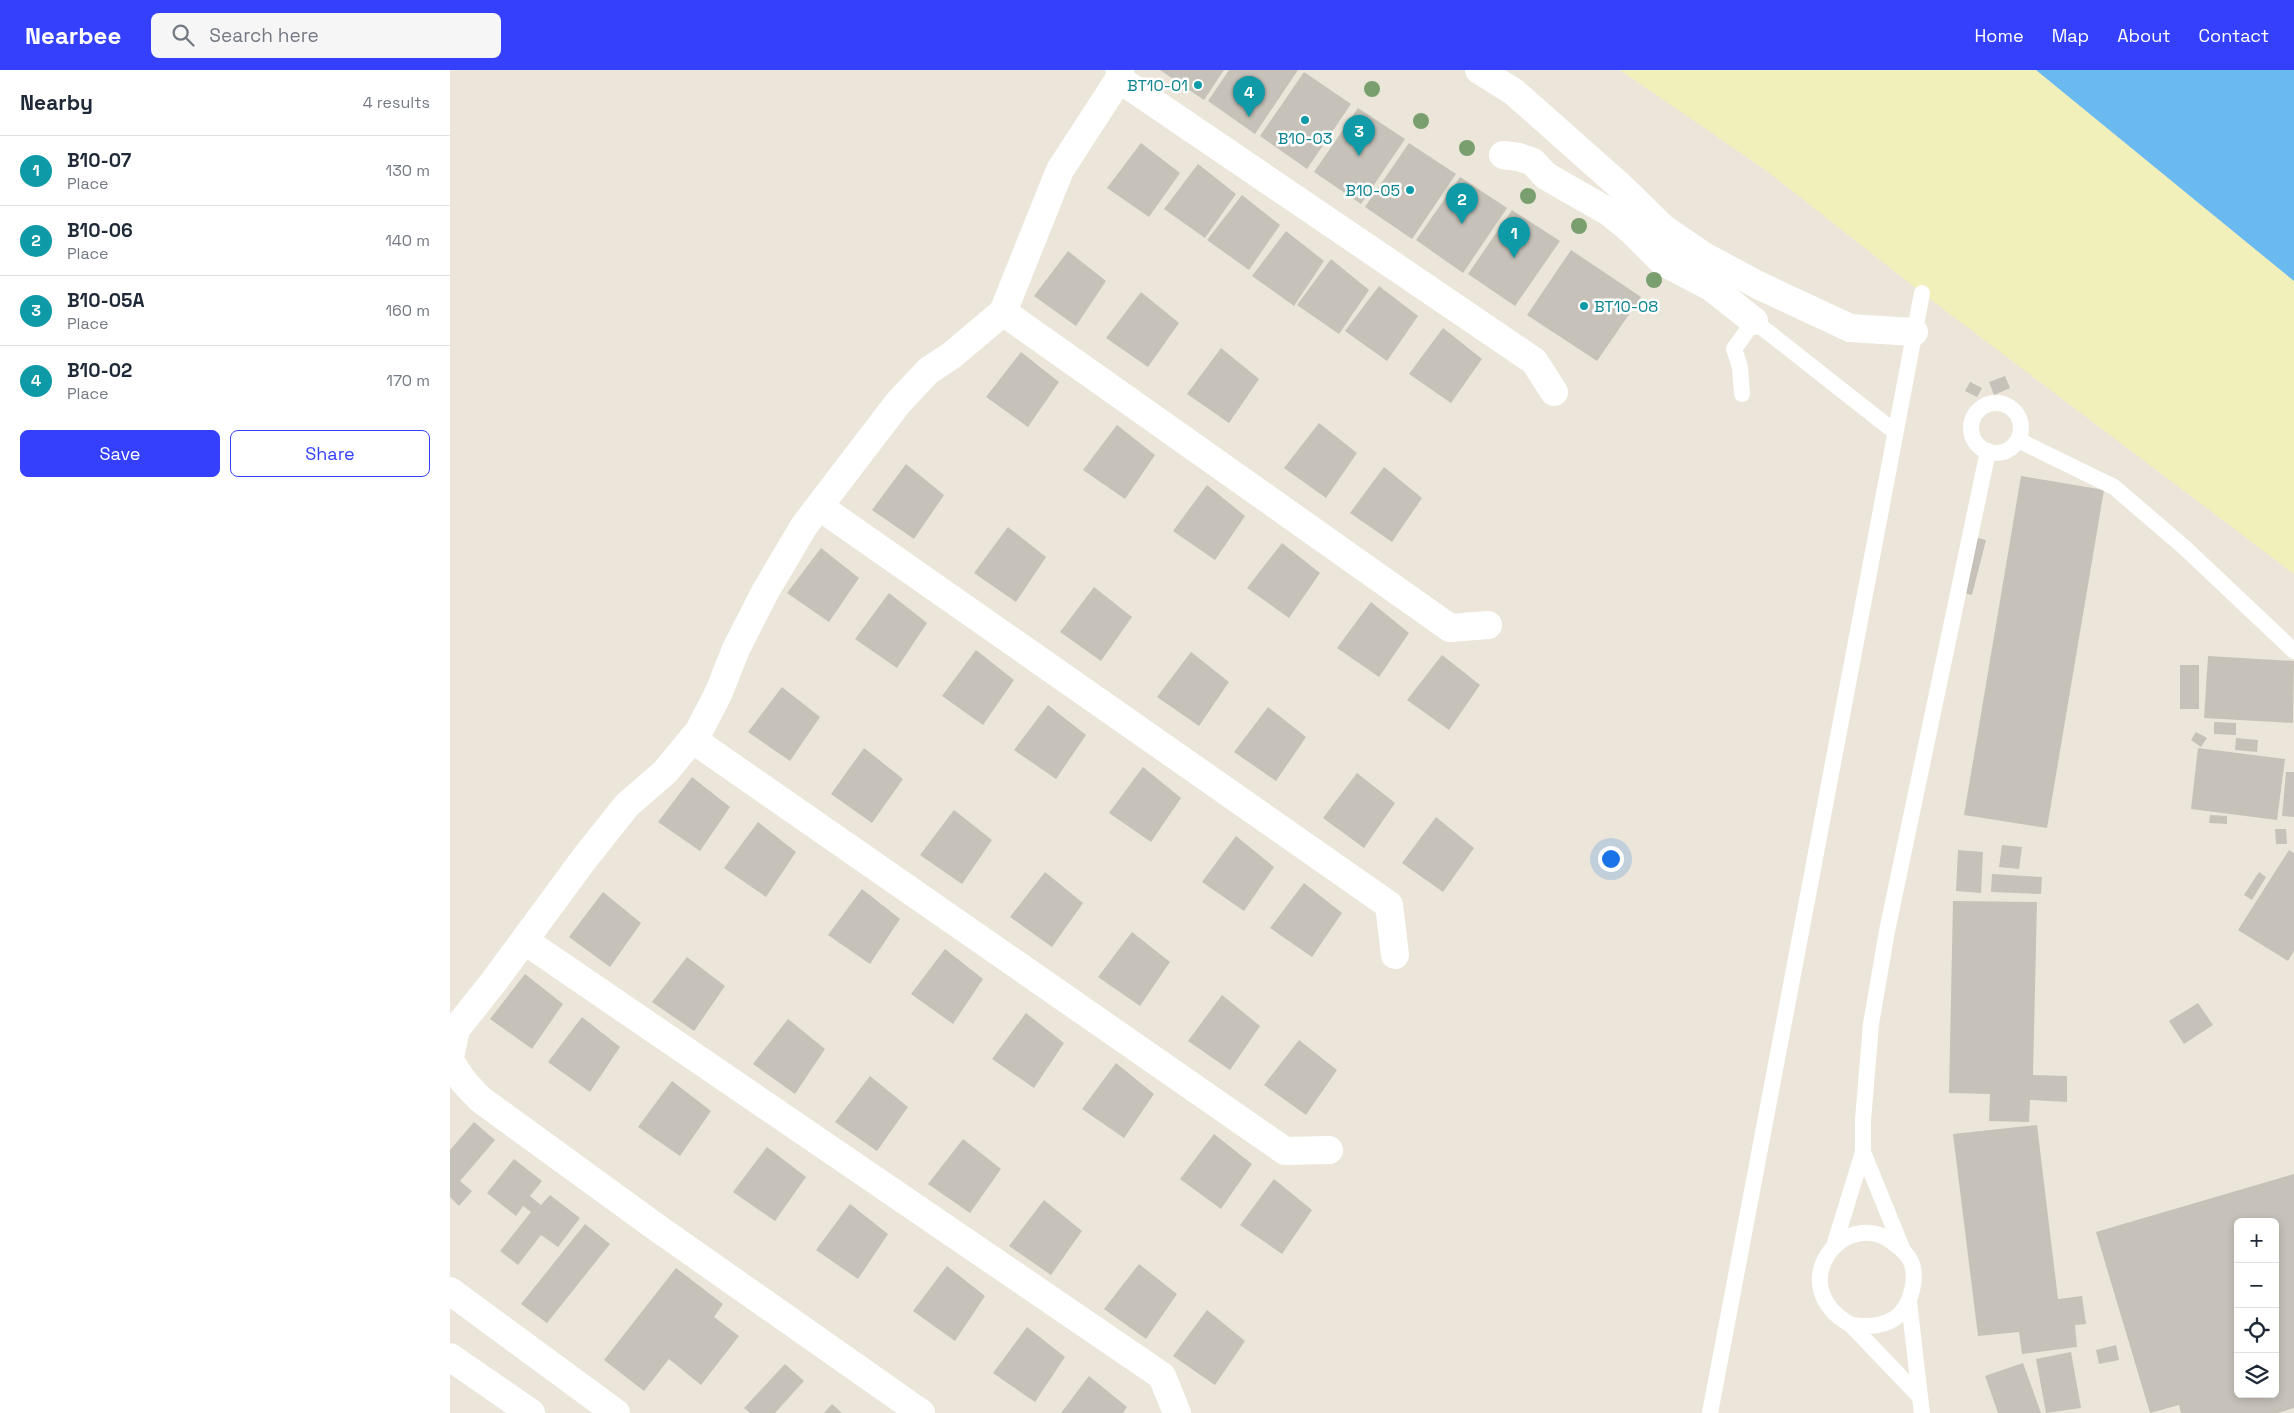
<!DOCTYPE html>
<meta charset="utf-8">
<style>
body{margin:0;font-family:"Space Grotesk",sans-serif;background:#f6f6f7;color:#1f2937}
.controls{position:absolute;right:15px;bottom:15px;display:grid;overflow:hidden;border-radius:8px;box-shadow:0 2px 8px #0003}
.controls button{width:45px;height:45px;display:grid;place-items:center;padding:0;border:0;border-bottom:1px solid #e0e1e3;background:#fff;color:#1f2937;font:25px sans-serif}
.you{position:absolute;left:1160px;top:788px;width:18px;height:18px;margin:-12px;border:4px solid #fff;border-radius:50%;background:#1a73e8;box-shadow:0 0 0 8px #1a73e833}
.badge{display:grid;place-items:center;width:32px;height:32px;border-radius:50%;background:#3540fc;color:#fff;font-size:16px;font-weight:700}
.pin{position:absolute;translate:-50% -41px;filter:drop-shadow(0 1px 2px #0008)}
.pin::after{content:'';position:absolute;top:26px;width:18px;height:15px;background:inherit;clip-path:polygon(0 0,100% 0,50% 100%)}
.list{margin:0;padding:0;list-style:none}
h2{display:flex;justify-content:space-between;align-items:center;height:65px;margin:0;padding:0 20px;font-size:21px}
h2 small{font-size:16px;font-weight:400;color:#747a83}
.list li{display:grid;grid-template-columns:32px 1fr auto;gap:15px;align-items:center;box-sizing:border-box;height:70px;padding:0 20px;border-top:1px solid #e0e1e3}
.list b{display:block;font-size:19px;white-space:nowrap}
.list p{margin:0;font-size:16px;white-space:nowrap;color:#747a83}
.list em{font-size:16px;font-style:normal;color:#747a83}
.actions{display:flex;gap:10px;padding:15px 20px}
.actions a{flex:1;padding:11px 0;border:1px solid #3540fc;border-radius:8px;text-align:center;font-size:18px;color:#3540fc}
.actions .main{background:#3540fc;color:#fff}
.icon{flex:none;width:28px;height:28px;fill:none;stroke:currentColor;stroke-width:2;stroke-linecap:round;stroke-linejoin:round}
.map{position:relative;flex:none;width:1844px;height:1343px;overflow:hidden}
header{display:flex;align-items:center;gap:30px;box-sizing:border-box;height:70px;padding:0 25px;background:#3540fc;color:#fff}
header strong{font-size:24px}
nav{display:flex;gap:28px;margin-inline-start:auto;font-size:18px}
.search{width:350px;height:45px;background:#f6f6f7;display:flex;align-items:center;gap:12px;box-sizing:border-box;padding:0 18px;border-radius:8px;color:#747a83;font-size:19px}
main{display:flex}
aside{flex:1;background:#fff}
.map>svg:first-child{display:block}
.sand{fill:#f1f0bb}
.water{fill:#6abaf0}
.building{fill:#c6c2b9;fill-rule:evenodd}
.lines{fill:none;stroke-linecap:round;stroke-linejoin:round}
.lane{stroke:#fff;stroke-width:16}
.street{stroke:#fff;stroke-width:28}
.secondary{stroke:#fff;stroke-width:28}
.tree{fill:#7a9f6f}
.culture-dot{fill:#0f9aa8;stroke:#fff;stroke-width:2}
.labels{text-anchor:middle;stroke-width:5;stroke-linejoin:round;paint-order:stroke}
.culture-label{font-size:16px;fill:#0d838f;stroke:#fff;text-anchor:end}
</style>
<header>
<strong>Nearbee</strong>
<div class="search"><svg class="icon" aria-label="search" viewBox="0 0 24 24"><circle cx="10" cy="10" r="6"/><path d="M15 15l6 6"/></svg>Search here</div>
<nav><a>Home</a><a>Map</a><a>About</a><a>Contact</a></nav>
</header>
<main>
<aside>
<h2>Nearby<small>4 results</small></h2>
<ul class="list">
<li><span class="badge" style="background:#0f9aa8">1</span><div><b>B10-07</b><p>Place</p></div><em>130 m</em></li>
<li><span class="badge" style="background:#0f9aa8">2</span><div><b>B10-06</b><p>Place</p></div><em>140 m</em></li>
<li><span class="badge" style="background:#0f9aa8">3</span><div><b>B10-05A</b><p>Place</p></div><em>160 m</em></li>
<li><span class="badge" style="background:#0f9aa8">4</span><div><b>B10-02</b><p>Place</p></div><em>170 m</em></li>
</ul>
<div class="actions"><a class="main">Save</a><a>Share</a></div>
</aside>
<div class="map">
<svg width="1844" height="1343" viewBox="0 0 1844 1343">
<rect width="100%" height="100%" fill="#ebe6d9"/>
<path class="sand" d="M1170,0H1586L1844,211V504L1472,223L1317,101Z"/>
<path class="water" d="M1586,0H1844V211Z"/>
<g class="building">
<path d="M710,0H774L754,30Z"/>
<path d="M779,0H848L805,64L758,31Z"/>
<path d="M854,2L901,34L857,99L810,66Z"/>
<path d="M908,38L955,69L911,134L864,102Z"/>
<path d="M691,73L730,103L699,147L657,118Z"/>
<path d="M959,73L1006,104L962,169L915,137Z"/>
<path d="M748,94L786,124L755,168L714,139Z"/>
<path d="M1010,107L1057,138L1013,203L966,170Z"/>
<path d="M792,125L830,155L799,200L757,170Z"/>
<path d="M1062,140L1110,171L1065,236L1018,204Z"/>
<path d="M836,161L874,191L844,236L802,206Z"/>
<path d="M1121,180L1191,227L1147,291L1077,245Z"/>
<path d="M618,181L656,211L626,256L584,226Z"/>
<path d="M881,189L919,220L889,264L847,235Z"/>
<path d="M929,216L968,246L937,291L895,261Z"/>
<path d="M691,222L729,253L698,297L656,268Z"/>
<path d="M993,258L1032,289L1001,333L959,304Z"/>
<path d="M771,278L809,309L779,353L737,324Z"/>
<path d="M571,282L609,312L578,357L536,327Z"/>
<path d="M1555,306L1560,318L1544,325L1539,312Z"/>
<path d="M1520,312L1532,318L1527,327L1515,321Z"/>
<path d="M869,353L907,383L876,428L834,398Z"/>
<path d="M667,355L705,385L675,429L633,400Z"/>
<path d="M456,394L494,425L464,469L422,440Z"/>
<path d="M934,397L972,428L942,472L900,443Z"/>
<path d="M1571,406L1654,420L1597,758L1514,745Z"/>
<path d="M757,415L795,446L765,490L723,461Z"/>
<path d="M558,457L596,487L566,532L524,503Z"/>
<path d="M1524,467L1536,470L1522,525L1509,522Z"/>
<path d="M832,473L870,503L839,548L797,518Z"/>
<path d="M371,478L409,508L379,552L337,523Z"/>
<path d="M644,517L682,547L651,591L610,562Z"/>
<path d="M439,523L477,553L447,598L405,569Z"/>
<path d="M921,532L959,563L929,607L887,578Z"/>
<path d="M526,580L564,610L533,655L492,626Z"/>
<path d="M741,582L779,612L749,656L707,627Z"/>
<path d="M992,585L1030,615L999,660L957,630Z"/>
<path d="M1758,586L1844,591L1843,653L1754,648Z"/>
<rect x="1730" y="595" width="19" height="44"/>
<path d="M332,617L370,647L340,691L298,662Z"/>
<path d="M598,635L636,665L606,709L564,680Z"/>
<path d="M818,637L856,667L826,711L784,682Z"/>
<path d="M1764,652L1786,653V665L1764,664Z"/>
<path d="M1746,662L1757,668L1751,677L1741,670Z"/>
<path d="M1786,668L1808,670L1807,682L1785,680Z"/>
<path d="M414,678L453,709L422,753L381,724Z"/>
<path d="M1748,678L1835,689L1827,750L1741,739Z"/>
<path d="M693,697L731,728L701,772L659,743Z"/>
<path d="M1836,702H1844V747L1832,746Z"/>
<path d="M907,703L945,733L914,778L873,748Z"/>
<path d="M242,707L280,737L250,781L208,752Z"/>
<path d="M504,740L542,770L512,814L470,785Z"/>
<path d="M1760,745L1777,746V754L1759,753Z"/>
<path d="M986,747L1024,778L993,822L952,793Z"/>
<path d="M308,752L346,782L316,827L274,798Z"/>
<path d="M1825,759H1836L1837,774H1826Z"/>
<path d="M786,766L824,797L794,841L752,812Z"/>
<path d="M1552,775L1572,777L1569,799L1549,797Z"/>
<path d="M1508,780L1533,782L1531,823L1506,821Z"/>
<path d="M1839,780L1844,783V881L1838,891L1788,860Z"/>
<path d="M595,802L633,833L602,877L560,847Z"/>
<path d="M1809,802L1816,807L1802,830L1794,825Z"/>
<path d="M1542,804L1592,807L1591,824L1541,822Z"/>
<path d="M854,813L892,843L862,887L820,858Z"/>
<path d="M412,819L450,849L420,894L378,865Z"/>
<path d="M153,822L191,853L160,897L119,867Z"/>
<path d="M1503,831L1587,832L1583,1005L1617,1006V1032L1580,1030L1579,1052L1539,1051L1540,1024L1499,1023Z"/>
<path d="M682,862L720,892L690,936L648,907Z"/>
<path d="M495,879L533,909L503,954L461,924Z"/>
<path d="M237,887L275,916L244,961L202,932Z"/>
<path d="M75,904L113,934L82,979L40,949Z"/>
<path d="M772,925L810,956L780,1000L738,971Z"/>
<path d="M1748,933L1763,955L1734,974L1719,951Z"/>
<path d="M576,943L614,973L584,1018L542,989Z"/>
<path d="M132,947L170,977L140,1022L98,992Z"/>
<path d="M338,949L375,979L345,1024L303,994Z"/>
<path d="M849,970L887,1000L856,1045L814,1015Z"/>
<path d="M666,993L704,1024L674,1068L632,1039Z"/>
<path d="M420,1006L458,1037L427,1081L385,1052Z"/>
<path d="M222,1011L261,1041L230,1086L188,1057Z"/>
<path d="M24,1052L45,1070L10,1111L22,1121L9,1136L0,1127V1080Z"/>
<path d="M1587,1055L1608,1229L1632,1226L1636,1254L1625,1255L1627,1277L1572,1284L1569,1262L1528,1266L1503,1064Z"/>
<path d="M764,1064L802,1094L771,1139L730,1109Z"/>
<path d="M513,1069L551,1099L520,1143L478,1114Z"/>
<path d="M317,1077L356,1107L325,1151L283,1122Z"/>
<path d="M64,1089L92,1111L80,1126L91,1135L100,1125L130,1148L108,1177L91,1165L68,1195L50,1181L81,1142L73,1136L66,1146L37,1123Z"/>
<path d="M1844,1104V1338L1828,1343H1731L1729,1335L1700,1343L1646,1162ZM1788,1152H1825V1324H1788Z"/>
<path d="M824,1109L862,1140L832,1184L790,1155Z"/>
<path d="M594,1130L632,1161L601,1205L559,1176Z"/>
<path d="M400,1134L438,1164L408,1209L366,1180Z"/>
<path d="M135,1154L160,1174L97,1253L71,1234Z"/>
<path d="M689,1194L727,1224L696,1269L654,1239Z"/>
<path d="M497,1196L535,1226L505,1271L463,1241Z"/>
<path d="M226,1198L273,1234L264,1247L289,1266L251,1315L219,1289L194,1321L154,1290Z"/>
<path d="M757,1240L795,1271L765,1315L723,1286Z"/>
<path d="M577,1257L615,1287L585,1332L543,1303Z"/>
<path d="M1666,1275L1669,1290L1649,1294L1646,1280Z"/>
<path d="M1621,1282L1631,1338L1596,1343L1586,1289Z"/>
<path d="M1573,1293L1591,1343H1548L1535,1306Z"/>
<path d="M335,1294L354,1311L325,1343H300L294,1338Z"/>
<path d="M639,1306L677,1337L673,1343H611Z"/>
<path d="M382,1334L392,1343H374Z"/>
</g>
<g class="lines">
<g class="lane">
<path d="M1292,324L1290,297L1284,279L1304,251L1445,362"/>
<circle cx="1546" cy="358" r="25"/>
<path d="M1568,370L1664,417L1735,478L1844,581"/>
<path d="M1413,1082L1452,1178"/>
<path d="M1384,1176L1413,1082V1050L1421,954L1437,861L1538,381"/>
<path d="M1459,1232L1470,1327"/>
<path d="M1401,1255C1431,1259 1455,1252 1462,1220C1464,1212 1465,1203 1462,1194C1459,1186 1452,1179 1445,1174C1396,1133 1330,1215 1401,1255L1470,1327L1472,1343"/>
<path d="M1260,1343L1472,223"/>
</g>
<g class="street">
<path d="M1029,0L1064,22L1170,116L1213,158L1254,186L1308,215L1400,258L1464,262"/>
<path d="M669,9L1084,291L1104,322"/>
<path d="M1053,85L1069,87L1083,92L1096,106L1159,142L1180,159L1213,192L1261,217L1304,251"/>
<path d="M553,242L1000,558L1038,555"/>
<path d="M370,437L939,835L945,885"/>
<path d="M242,669L835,1081L879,1080"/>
<path d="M75,871L712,1306L727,1343"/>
<path d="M0,987L6,959L42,914L134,789L177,735L215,702L249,661L269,622L286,579L315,522L354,456L448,333L478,301L502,285L553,242L610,100L669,9L670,0"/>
<path d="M0,991L14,1012L30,1029L206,1157L471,1343"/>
</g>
<g class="secondary">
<path d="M0,1221L166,1343"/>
<path d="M0,1287L81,1343"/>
</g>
</g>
<g class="tree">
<circle cx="922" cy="19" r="8"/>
<circle cx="971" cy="51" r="8"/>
<circle cx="1017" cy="78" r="8"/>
<circle cx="1078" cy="126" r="8"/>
<circle cx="1129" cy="156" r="8"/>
<circle cx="1204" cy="210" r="8"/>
</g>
<g class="culture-dot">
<circle cx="748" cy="15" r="5"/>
<circle cx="855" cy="50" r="5"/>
<circle cx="960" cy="120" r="5"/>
<circle cx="1134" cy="236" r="5"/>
</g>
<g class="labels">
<g class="culture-label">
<text x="738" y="21">BT10-01</text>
<text x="855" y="74" text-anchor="middle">B10-03</text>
<text x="950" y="126">B10-05</text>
<text x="1144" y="242" text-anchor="start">BT10-08</text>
</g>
</g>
</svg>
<div class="controls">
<button>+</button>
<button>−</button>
<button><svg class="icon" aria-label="locate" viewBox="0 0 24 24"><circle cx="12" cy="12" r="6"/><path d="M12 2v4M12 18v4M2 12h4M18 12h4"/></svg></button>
<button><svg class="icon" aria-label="layers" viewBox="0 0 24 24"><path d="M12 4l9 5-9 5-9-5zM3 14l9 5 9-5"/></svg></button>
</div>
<div class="you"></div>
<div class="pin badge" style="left:1064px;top:188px;background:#0f9aa8">1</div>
<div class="pin badge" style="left:1012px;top:154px;background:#0f9aa8">2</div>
<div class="pin badge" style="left:909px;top:86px;background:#0f9aa8">3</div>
<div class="pin badge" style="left:799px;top:47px;background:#0f9aa8">4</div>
</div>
</main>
